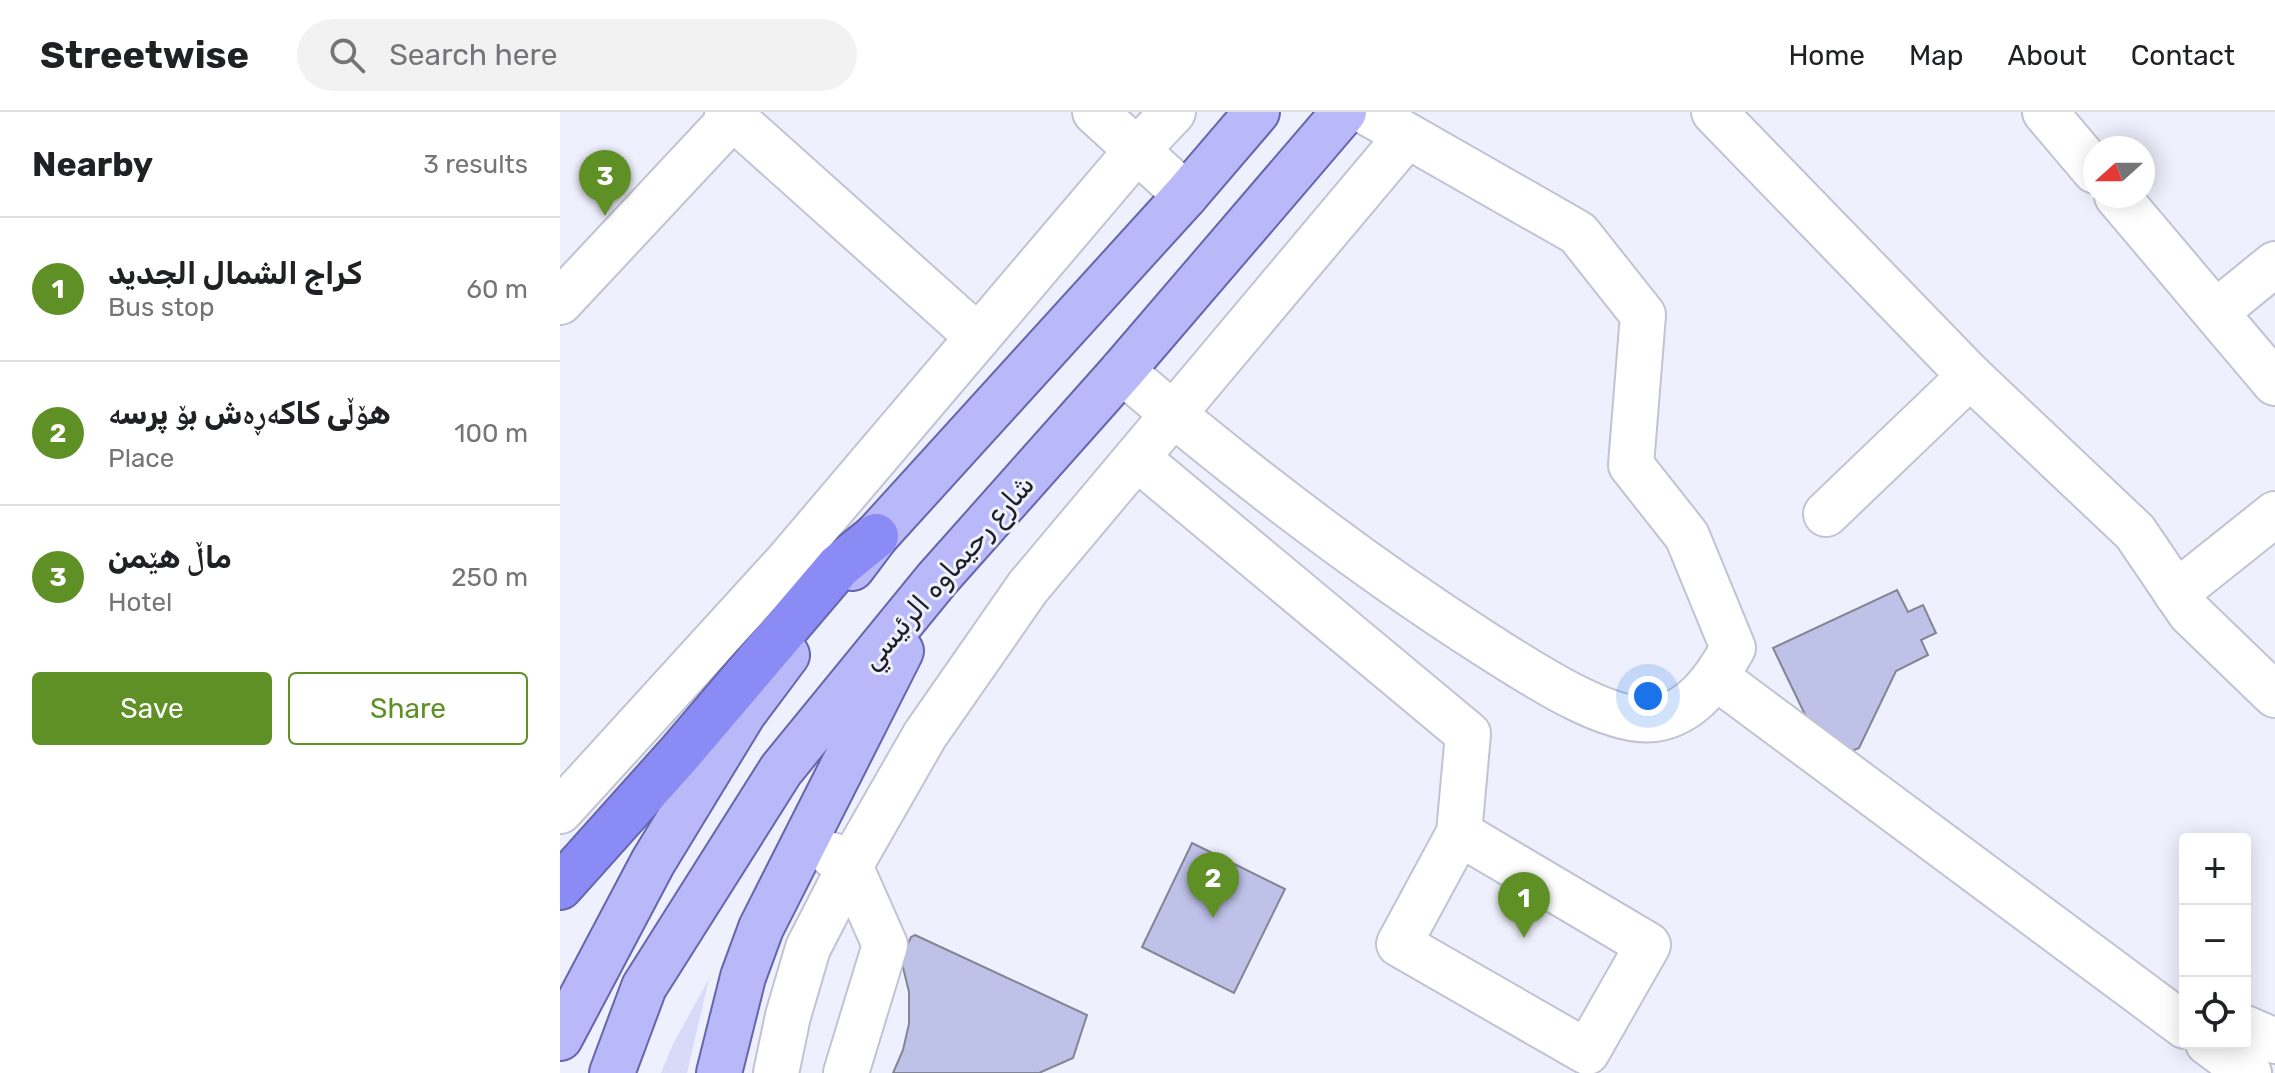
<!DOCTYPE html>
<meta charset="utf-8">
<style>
body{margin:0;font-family:Rubik,"Noto Naskh Arabic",sans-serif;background:#f2f2f2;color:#202124}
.controls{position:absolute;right:24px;bottom:24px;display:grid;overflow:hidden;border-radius:8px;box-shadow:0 4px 20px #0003}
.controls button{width:72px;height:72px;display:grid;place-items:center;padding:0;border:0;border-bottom:2px solid #e0e0e0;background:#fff;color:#202124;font:40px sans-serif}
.compass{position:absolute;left:1523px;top:24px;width:72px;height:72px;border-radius:50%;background:#fff;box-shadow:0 4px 20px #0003;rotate:249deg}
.you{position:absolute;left:1088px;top:584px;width:28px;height:28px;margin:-20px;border:6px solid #fff;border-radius:50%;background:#1a73e8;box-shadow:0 0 0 12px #1a73e833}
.badge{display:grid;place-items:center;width:52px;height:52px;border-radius:50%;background:#5f9026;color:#fff;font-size:26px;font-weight:700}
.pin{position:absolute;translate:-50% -66px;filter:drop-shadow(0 2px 4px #0008)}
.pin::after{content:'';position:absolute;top:42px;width:28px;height:24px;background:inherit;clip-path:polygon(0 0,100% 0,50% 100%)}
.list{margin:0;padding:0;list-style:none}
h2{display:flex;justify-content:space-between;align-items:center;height:104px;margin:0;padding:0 32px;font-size:34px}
h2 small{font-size:26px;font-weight:400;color:#757577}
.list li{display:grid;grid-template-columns:52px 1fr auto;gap:24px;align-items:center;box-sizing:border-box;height:144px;padding:0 32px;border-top:2px solid #e0e0e0}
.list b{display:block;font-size:30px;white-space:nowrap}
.list p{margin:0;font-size:26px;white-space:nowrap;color:#757577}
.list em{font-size:26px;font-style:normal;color:#757577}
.actions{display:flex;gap:16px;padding:24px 32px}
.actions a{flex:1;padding:18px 0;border:2px solid #5f9026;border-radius:8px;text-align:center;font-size:28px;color:#5f9026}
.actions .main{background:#5f9026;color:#fff}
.icon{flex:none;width:44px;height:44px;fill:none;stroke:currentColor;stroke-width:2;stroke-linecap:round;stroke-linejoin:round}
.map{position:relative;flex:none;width:1715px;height:961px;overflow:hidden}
header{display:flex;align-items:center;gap:48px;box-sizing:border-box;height:112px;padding:0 40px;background:#fff;border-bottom:2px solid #e0e0e0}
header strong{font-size:38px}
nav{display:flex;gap:44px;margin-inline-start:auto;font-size:28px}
.search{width:560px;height:72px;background:#f2f2f2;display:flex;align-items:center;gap:20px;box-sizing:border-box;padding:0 28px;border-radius:44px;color:#757577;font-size:30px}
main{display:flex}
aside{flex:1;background:#fff}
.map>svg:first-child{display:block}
.green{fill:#d8dbf8}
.building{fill:#bec1e8;stroke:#848594;stroke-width:2}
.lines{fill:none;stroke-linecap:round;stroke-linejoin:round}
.minor-casing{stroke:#c1c3d3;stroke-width:48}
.major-casing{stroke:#6565ac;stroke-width:48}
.highway-casing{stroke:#6565ac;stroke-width:48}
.minor{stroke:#fff;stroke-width:44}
.major{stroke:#b9b9f9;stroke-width:44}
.highway{stroke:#8b8bf5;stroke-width:44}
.labels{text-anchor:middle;stroke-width:6;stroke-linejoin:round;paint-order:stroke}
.street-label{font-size:28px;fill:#1e1e24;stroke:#eff0fd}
</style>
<header>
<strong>Streetwise</strong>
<div class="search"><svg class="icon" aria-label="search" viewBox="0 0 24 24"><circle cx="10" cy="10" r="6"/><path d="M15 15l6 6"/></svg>Search here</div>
<nav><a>Home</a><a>Map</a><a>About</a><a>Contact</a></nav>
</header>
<main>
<aside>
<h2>Nearby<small>3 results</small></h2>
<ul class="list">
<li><span class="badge">1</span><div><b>كراج الشمال الجديد</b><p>Bus stop</p></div><em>60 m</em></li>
<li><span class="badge">2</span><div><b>هۆڵی کاکەڕەش بۆ پرسە</b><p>Place</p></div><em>100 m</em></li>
<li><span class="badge">3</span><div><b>ماڵ هێمن</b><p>Hotel</p></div><em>250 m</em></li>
</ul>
<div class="actions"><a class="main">Save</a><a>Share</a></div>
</aside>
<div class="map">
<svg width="1715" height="961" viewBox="0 0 1715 961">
<rect width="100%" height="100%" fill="#eff0fd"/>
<path class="green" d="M149,867L127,961H101L114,930Z"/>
<g class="building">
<path d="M1337,478L1348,500L1363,493L1376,521L1361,528L1368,543L1336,559L1299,636L1285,642L1252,617L1213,536Z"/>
<path d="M632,731L725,777L674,881L582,835Z"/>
<path d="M355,823L527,903L513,946L479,961H333L343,938L349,912V880L341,847L351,825Z"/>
</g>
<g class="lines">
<defs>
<g id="minor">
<path d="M167,0L418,225"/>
<path d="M535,0L626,83"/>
<path d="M1154,0L1410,264L1575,420L1630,501L1715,583"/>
<path d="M1485,0L1535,59"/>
<path d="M1557,84L1715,271"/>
<path d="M0,190L172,6"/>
<path d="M1656,200L1715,152"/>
<path d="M562,259C677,357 797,450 925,532C965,557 1048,614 1095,607C1133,601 1156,567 1173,536L1127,424L1071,353L1083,203L1018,121L806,0"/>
<path d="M577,346L908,622L899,721L1088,833L1027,940L839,832L899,721"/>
<path d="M1266,402L1410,264"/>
<path d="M1616,481L1715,402"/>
<path d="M1157,566L1625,914"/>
<path d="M0,699L227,450L577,38L613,0"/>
<path d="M272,743L290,754L325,833L286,961"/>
<path d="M1685,916L1715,929"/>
<path d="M1648,931L1689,961"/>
<path d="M216,961L228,904L248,836L290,754L365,623L468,475L846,25"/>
</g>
<g id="major">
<path d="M292,456L316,424L626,83L697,0"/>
<path d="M0,926L93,750L183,602L227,543"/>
<path d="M52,961L84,875L221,658L377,467L562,259L784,0"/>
<path d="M159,961L183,865L201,816L341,539"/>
</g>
<path id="highway" d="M0,775L120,641L279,454L316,424"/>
</defs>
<use href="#minor" class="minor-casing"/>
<use href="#major" class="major-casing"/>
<use href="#highway" class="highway-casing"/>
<use href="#minor" class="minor"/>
<use href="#major" class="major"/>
<use href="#highway" class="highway"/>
</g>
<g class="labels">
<g class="street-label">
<text transform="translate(387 460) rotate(-49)" y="10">شارع رحيماوه الرئيسي</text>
</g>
</g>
</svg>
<div class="controls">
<button>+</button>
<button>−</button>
<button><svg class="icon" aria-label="locate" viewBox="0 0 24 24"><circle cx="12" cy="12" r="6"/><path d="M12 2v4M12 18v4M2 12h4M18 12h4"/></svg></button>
</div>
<svg class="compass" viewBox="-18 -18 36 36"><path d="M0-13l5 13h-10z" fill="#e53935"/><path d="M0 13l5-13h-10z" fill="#757577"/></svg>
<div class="you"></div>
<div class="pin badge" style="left:964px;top:826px">1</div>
<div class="pin badge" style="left:653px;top:806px">2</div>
<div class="pin badge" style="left:45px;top:104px">3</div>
</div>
</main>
